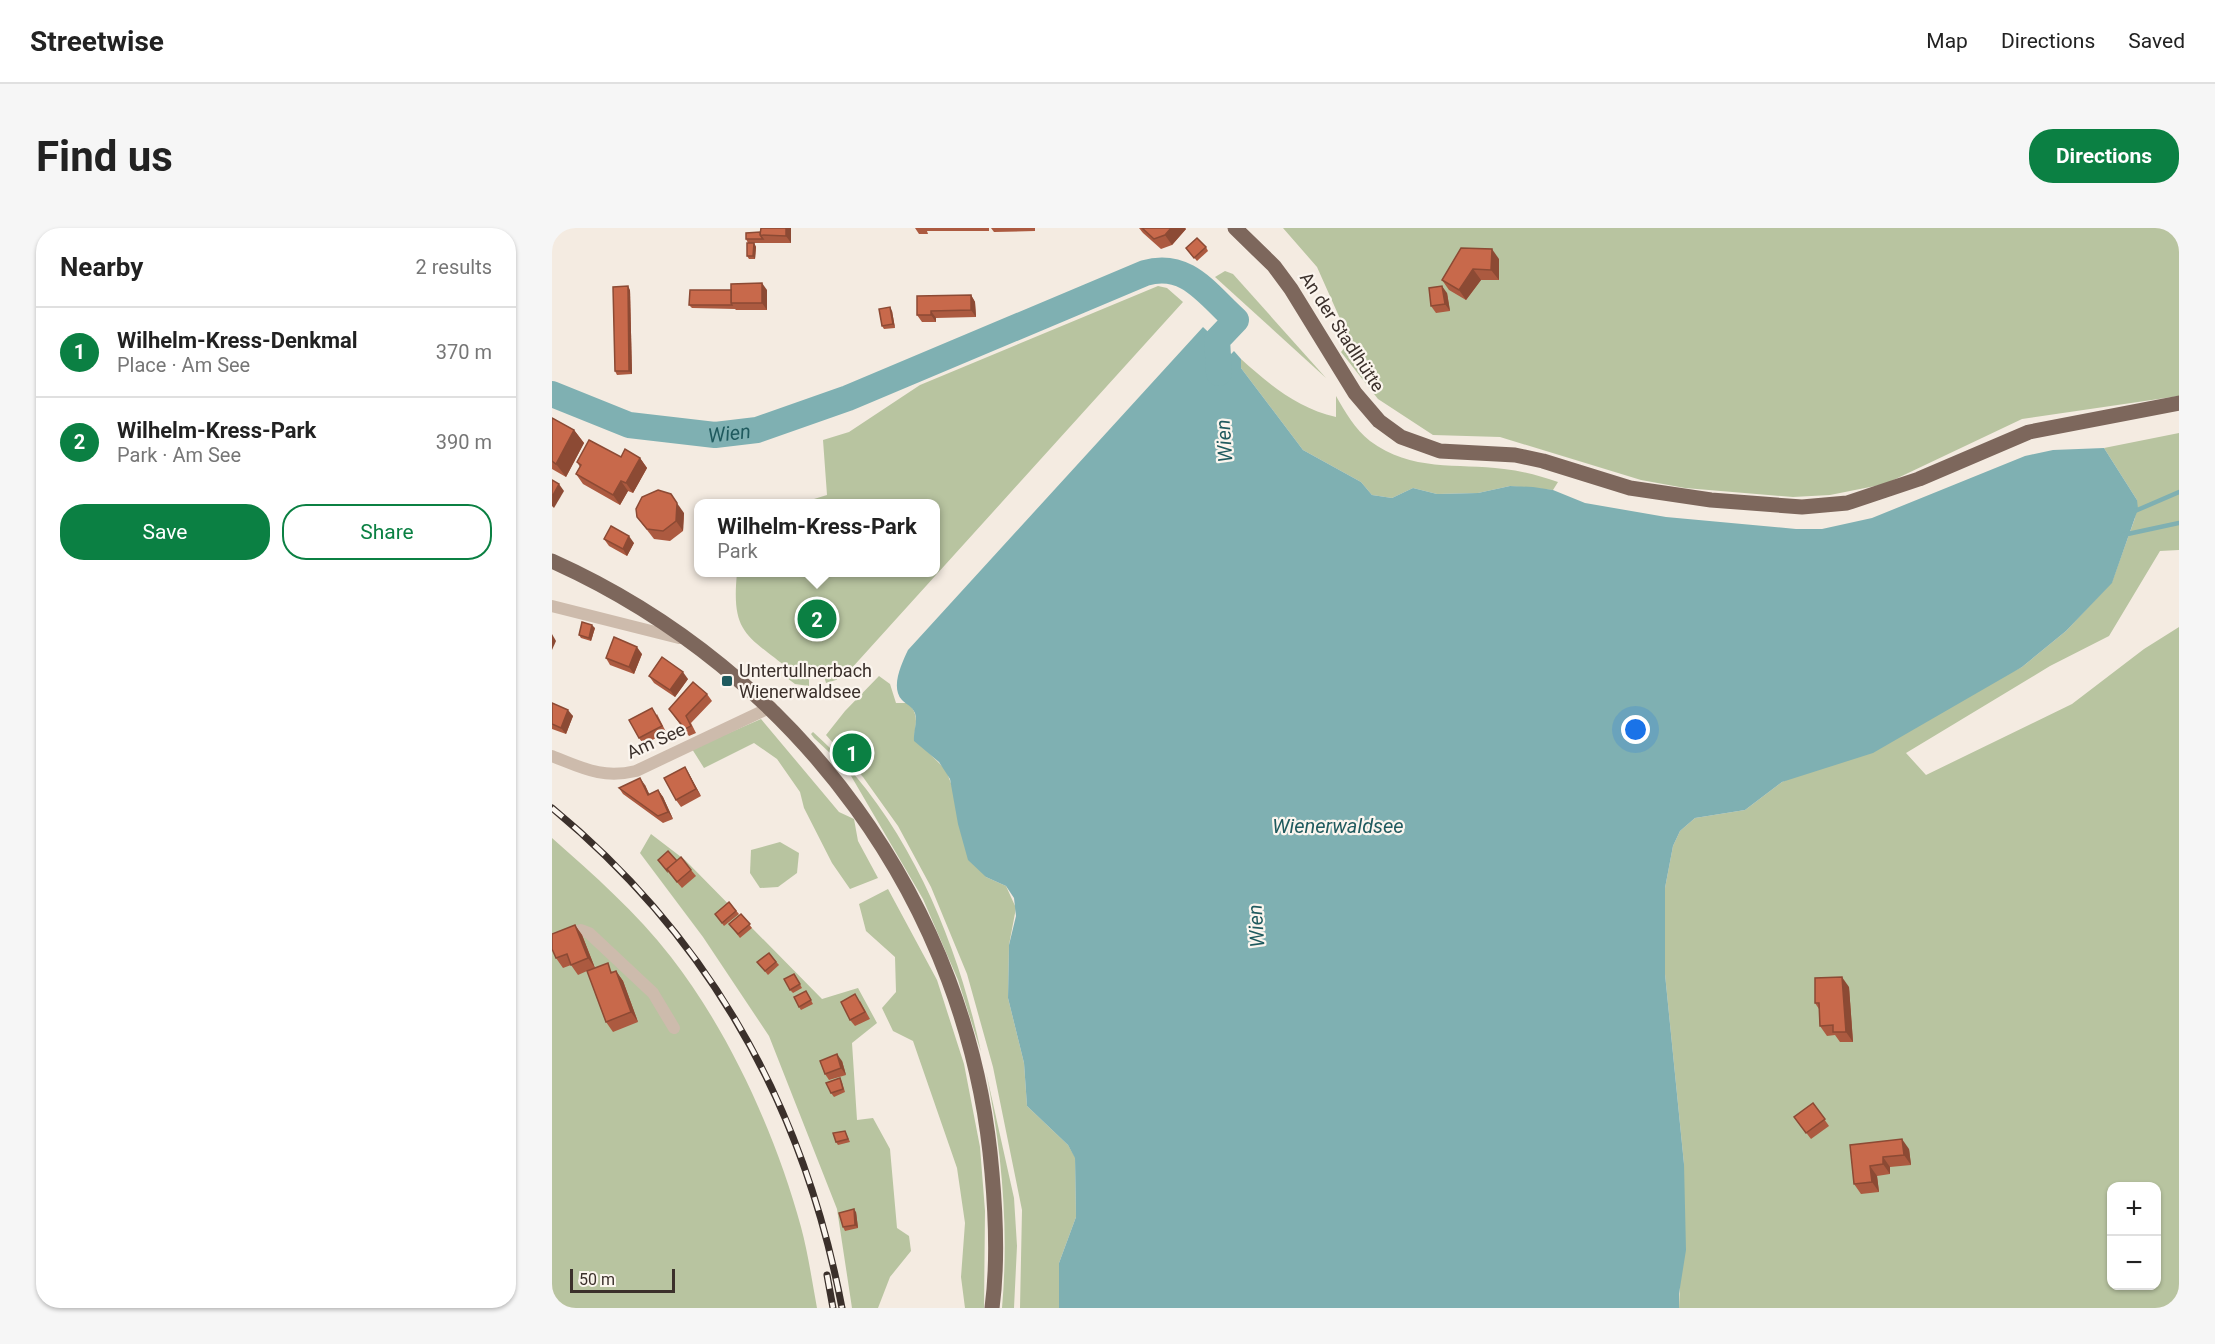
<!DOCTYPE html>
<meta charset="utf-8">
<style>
body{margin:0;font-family:Roboto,sans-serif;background:#f6f6f6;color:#222}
.controls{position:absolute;right:18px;bottom:18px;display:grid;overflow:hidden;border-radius:12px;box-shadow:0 2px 4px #0004}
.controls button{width:54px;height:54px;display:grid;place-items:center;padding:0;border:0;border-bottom:2px solid #e0e0e0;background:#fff;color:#222;font:30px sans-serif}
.scale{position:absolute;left:18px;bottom:15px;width:105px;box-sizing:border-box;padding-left:6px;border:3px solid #3b302b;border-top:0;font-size:16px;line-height:21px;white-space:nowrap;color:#3b302b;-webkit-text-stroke:4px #fbf5ee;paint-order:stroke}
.you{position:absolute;left:1084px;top:502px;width:21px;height:21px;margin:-15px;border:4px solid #fff;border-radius:50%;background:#1a73e8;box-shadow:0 0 0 9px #1a73e833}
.badge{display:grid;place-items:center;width:39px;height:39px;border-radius:50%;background:#0b8043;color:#fff;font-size:20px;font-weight:700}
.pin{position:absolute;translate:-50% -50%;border:3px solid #fff;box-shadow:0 2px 6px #0006}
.popup{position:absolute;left:142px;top:271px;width:246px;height:78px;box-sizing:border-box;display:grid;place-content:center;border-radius:12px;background:#fff;filter:drop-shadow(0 2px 4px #0005);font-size:20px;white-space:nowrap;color:#767676}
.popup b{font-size:22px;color:#222}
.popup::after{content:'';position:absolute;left:50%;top:100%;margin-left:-12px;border:12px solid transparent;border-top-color:#fff}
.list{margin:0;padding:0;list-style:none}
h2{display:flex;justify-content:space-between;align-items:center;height:78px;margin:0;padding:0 24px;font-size:26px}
h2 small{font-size:20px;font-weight:400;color:#767676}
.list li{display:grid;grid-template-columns:39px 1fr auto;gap:18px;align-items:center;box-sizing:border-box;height:90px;padding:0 24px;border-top:2px solid #e0e0e0}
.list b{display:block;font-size:22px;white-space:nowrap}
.list p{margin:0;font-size:20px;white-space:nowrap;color:#767676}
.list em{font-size:20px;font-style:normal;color:#767676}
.actions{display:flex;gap:12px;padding:18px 24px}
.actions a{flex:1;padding:14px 0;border:2px solid #0b8043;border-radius:24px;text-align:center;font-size:21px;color:#0b8043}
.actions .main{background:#0b8043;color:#fff}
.map{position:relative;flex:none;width:1627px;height:1080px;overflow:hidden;border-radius:24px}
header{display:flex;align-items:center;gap:36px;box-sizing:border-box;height:84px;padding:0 30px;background:#fff;border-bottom:2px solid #e0e0e0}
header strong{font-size:28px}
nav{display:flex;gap:33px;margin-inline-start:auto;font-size:21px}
.intro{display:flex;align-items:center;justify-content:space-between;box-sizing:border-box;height:144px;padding:0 36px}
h1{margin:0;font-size:42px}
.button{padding:15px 27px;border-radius:24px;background:#0b8043;color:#fff;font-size:21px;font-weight:700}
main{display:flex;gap:36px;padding:0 36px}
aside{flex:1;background:#fff;border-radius:24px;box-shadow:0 2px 4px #0004}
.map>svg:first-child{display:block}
.green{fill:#b8c4a0;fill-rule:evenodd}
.water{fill:#7fb0b2}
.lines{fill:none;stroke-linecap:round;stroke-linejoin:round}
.stream{stroke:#7fb0b2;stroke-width:4.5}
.river{stroke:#7fb0b2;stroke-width:26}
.street{stroke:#cdbbac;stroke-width:12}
.primary{stroke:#7d675c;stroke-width:15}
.rail-casing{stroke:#3b302b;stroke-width:7}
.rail{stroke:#fbf5ee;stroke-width:4.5;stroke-dasharray:14;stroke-linecap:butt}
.wall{fill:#ac5a40}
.shaded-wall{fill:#8c4a34}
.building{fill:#c8694b;stroke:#8c4a34;stroke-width:1.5}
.poi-dot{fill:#1f5a5e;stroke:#fbf5ee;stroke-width:2}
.labels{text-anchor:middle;stroke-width:4.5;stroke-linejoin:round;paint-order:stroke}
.street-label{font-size:18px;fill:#3b302b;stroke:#fbf5ee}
.poi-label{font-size:18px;fill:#3b302b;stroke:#fbf5ee;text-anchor:start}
.water-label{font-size:20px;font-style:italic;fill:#1f5a5e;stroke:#fbf5ee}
</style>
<header>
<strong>Streetwise</strong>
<nav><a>Map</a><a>Directions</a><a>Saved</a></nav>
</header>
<div class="intro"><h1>Find us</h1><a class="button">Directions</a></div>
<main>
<aside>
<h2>Nearby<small>2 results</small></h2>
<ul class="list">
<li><span class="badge">1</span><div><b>Wilhelm-Kress-Denkmal</b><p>Place · Am See</p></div><em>370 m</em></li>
<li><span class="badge">2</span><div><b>Wilhelm-Kress-Park</b><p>Park · Am See</p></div><em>390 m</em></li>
</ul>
<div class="actions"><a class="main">Save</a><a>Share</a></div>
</aside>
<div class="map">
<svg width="1627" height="1080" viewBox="0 0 1627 1080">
<rect width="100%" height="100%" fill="#f4ebe1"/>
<g class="green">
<path d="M731,0H1627V168L1470,191L1333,256L1278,267L1241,269L1133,260L1089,252L948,209L881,207L826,171L789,124L798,113L765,39Z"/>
<path d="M673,43L681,46L774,150L663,49Z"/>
<path d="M606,58L615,60L631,74L298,442L284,452L274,455L271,444L257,446V458L243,456L235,450L238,442C195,407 179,406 185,345L383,344V276L249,275L275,267L271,212L297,204L368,157Z"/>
<path d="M689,131C718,157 745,180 784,189V168C793,184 803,201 818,213C859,244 905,235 952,241C971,243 989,248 1006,254L1001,262L958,258L926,265L885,266L861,260L840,270L820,267L809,254L751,222L689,140Z"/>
<path d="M1627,205V322L1608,323L1557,408L1498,438L1354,525L1374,547L1520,476L1592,421L1627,399V1080H1127L1132,936L1113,746V660L1121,618L1128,603L1143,590L1193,582L1230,554L1470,439L1514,403L1560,354L1583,290L1585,272L1552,220ZM1560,958H1604V1058H1560Z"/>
<path d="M327,448L338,456L344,475H356C367,486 364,495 362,510L394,542L434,649L454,658L464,680L457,717L456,770L472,835L475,878L516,917L523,929L524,989L507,1035V1080H468L470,982L441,839L415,746L379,659L346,598L311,549L274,507L293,483Z"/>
<path d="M209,491L287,584L302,591L306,613L326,650L298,661L280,635L252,580L248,564L225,531L202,515L152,540L140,521Z"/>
<path d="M261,504C352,585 404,707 429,824L406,752L371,671L295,541L262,510L259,506Z"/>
<path d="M99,606L133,632L270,771L306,760L325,795L300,815L305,892L321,890L338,921L345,1000L357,1008L359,1023L338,1049L326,1080H300L285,981L217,808L151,709L88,625Z"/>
<path d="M0,610C42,647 85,685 119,729C178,805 224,907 249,999C256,1025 260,1053 265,1080H0Z"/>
<path d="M228,614L247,625L245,645L226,659L208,660L198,645L199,622Z"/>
<path d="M336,661L385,752L412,836L428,919L433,983L432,1080H413L409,1049L413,995L405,940L361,813L341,803L330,780L344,764L343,729L314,703L307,676Z"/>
<path d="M434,844L462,970L465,1018L462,1080H450C457,1000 450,923 434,844Z"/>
</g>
<path class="water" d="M651,99L679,126L682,123L689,131V140L751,222L809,254L820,267L840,270L861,260L885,266L926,265L958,258L981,259L1001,262L1033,275L1114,289L1244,301H1270L1320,290L1473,228L1501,222L1552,220L1585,272L1586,281L1560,355L1514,403L1470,439L1321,525L1230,554L1193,582L1143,590L1128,603L1121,618L1113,660V746L1132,936L1134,1022L1127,1066V1080H507V1035L524,989L523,930L516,917L475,878L472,835L456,770L457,717L464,688L462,670L454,658L434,649L416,632L406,596L398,551L387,534L362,513C361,503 366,495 363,485C360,478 355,477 350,472C338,459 350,435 356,422Z"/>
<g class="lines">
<g class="stream">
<path d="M1583,283L1627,264"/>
<path d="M1571,307L1627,295"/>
</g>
<path class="river" id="s1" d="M0,166L77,197L163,207L205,202L296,170L593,45C635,33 655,66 684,92L665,112L667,145"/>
<g class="street">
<path d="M0,378L127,410"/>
<path d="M0,528C31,540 50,551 84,543L219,479"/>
<path d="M0,714L29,702L37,705L101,765L122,800"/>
</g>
<g class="primary">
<path d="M683,0L722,38L739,61L803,165L827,193L849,209L888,223L963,227L991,233L1078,260L1159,272L1250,279L1295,275L1367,251L1477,204L1627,175"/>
<path d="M0,333C245,443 418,676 440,945C444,990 446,1036 440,1080"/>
</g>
<defs>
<g id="rail">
<path d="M0,580C159,711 252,879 290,1080"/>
<path d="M275,1047L281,1080"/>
</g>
</defs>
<use href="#rail" class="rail-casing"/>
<use href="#rail" class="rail"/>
</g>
<g class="wall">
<path d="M239,0V15H196L194,11L208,4Z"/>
<path d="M363,0H437V3H375L376,6H367Z"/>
<path d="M439,0H483V3L442,4Z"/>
<path d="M587,0H633L634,1L620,17L609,21L591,5Z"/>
<path d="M202,15L204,19L203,31H197L195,28Z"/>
<path d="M654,19L656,23L645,33L634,20Z"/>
<path d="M947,31V52H929L914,72L897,62L890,52Z"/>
<path d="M78,62L80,146L65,147L63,143Z"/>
<path d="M215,62V82H184L183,81L140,80L137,77Z"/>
<path d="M895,65L898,83L884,85L879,78Z"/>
<path d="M419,67L423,74L424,89L384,90V94H370L365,87Z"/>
<path d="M340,83L343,100L332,101L330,98Z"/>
<path d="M0,190L22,202L32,215L14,249L0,241Z"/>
<path d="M69,229L88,230L95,240L81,265L76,263L68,277L31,256L24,246L28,239L25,234Z"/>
<path d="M132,285L131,303L118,313L102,311L85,289Z"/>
<path d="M52,311L82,315L75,328L57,318Z"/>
<path d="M43,400L39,413L29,410L27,407Z"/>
<path d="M90,426L82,446L58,437L54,430Z"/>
<path d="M97,448L136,451L123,469L102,455Z"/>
<path d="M155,466L160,473L139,495L144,505L137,508L122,488Z"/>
<path d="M0,475L21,488L14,506L0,501Z"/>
<path d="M105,486L114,504L92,517L87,510Z"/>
<path d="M133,539L137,546L149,568L129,579L124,572Z"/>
<path d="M93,557L97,566L106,562L111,569L121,591L111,595L71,566L67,560Z"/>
<path d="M106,632L125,633L139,642L144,648L130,660Z"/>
<path d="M177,674L187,686L172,698L163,686Z"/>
<path d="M189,686L200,700L188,710L177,696Z"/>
<path d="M23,697L30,707L43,740L62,744L64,743L71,753L86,794L61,804L54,794L35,743L26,747L19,737L11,740L4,730Z"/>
<path d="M217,725L227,737L216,747L205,734Z"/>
<path d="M244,749L250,760L241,765L238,762Z"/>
<path d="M1297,759L1301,814H1288L1283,807L1275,808L1268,798L1267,781L1263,775Z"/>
<path d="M254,763L261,776L249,782L247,779Z"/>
<path d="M308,773L318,791L303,798L298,792Z"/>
<path d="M290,833L294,847L277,852L273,846Z"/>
<path d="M288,850L290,854L293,864L282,869L279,865Z"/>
<path d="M1261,875L1277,898L1259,911L1242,889Z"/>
<path d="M293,903L298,914L286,917L284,914Z"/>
<path d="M1298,917L1357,921L1359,937L1338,939V946L1325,948L1327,964L1309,966L1302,956Z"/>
<path d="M304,984L306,1000L293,1003L291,999Z"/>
</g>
<g class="shaded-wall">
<path d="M234,0H239V15L234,8Z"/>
<path d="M619,0H633L634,1L620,17L613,7Z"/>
<path d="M202,15L204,19L203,31L201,28Z"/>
<path d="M940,21L947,31V52L939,42Z"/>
<path d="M921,41L929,52L914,72L907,62Z"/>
<path d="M210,55L215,62V82L210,75Z"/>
<path d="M76,58L78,62L80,146L77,143Z"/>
<path d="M890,58L895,65L898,83L893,76Z"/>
<path d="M419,67L423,74L424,89L419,82Z"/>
<path d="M338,79L340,83L343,100L341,96Z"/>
<path d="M379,83L384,90V94L379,87Z"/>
<path d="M22,202L32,215L14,249L4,236Z"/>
<path d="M88,230L95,240L81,265L74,255Z"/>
<path d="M69,253L76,263L68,277L61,267Z"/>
<path d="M7,256L12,263L2,280L0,278V269Z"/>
<path d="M125,275L132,285L131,303L124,293Z"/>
<path d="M77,308L82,315L75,328L71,321Z"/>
<path d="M40,397L43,400L39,413L37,410Z"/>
<path d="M0,406L4,413L0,422Z"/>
<path d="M85,419L90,426L82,446L77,439Z"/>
<path d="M131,444L136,451L123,469L118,462Z"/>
<path d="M16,482L21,488L14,506L9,500Z"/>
<path d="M133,539L137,546L149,568L144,561Z"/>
<path d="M88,550L93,557L101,574L96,567Z"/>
<path d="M106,562L111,569L121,591L116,584Z"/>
<path d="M23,697L30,707L43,740L36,730Z"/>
<path d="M64,743L71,753L86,794L79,784Z"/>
<path d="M1290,749L1297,759L1301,814L1294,804Z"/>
<path d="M285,826L290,833L294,847L289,840Z"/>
<path d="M1350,911L1357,921L1359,937L1352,927Z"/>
<path d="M1331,929L1338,939V946L1331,936Z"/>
<path d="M1318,938L1325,948L1327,964L1320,954Z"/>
<path d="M302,981L304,984L306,1000L303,997Z"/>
</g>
<g class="building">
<path d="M209,0H234V8L208,7Z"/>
<path d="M590,0H619L613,7L602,11Z"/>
<path d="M208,4V7L211,11H194V5Z"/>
<path d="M645,10L654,19L642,30L634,20Z"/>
<path d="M195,15H202L201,28H195Z"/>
<path d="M909,20L940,21L939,42L921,41L907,62L890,52Z"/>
<path d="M210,55V75H179V56Z"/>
<path d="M76,58L77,143H63L61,59Z"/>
<path d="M890,58L893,76L879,78L877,60Z"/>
<path d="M138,62H179V75L180,77H137Z"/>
<path d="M419,67V82L379,83V87H365V68Z"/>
<path d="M338,79L341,96L330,98L327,81Z"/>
<path d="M0,190L22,202L4,236L0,233Z"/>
<path d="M37,212L69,229L73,221L88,230L74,255L69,253L61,267L24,246L29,237L25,234Z"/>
<path d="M0,252L7,256L0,269Z"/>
<path d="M106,262L119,266L125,275L124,293L111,303L95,301L85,289L84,281L90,269Z"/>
<path d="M59,298L77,308L71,321L52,311Z"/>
<path d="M30,394L40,397L37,410L27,407Z"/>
<path d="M62,409L85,419L77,439L54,430Z"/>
<path d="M110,429L131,444L118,462L97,448Z"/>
<path d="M141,454L155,466L134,488L139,498L133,501L117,481Z"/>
<path d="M0,475L16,482L9,500L0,496Z"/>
<path d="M100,480L110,498L87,510L77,492Z"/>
<path d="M133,539L144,561L124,572L112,550Z"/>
<path d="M88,550L96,567L106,562L116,584L106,588L67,560Z"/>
<path d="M116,623L125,633L115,641V643L106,632Z"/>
<path d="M129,629L139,642L125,654L115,641Z"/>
<path d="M177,674L184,683L170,695L163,686Z"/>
<path d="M189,686L198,696L186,706L177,696Z"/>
<path d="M23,697L36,730L19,737L15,726L4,730L0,721V706Z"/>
<path d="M217,725L224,734L213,743L205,734Z"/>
<path d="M56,735L59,745L64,743L79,784L54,794L35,743Z"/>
<path d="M242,746L248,756L238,762L232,751Z"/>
<path d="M1290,749L1294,804H1281V797L1268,798L1267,775H1263V750Z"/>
<path d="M254,763L259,772L247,779L242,769Z"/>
<path d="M303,766L313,784L298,792L289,774Z"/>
<path d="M285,826L289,840L273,846L268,833Z"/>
<path d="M288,850L291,861L279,865L274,855Z"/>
<path d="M1261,875L1273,891L1254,905L1242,889Z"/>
<path d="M293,903L296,911L284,914L281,905Z"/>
<path d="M1350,911L1352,927L1331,929V936L1318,938L1320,954L1302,956L1298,917Z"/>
<path d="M302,981L303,997L291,999L287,985Z"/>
</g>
<rect class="poi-dot" x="169" y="447" width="12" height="12" rx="3"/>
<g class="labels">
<g class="street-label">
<text transform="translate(790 104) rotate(57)" y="6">An der Stadlhütte</text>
<text transform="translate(104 513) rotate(-24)" y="6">Am See</text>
</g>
<g class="poi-label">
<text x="187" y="449">Untertullnerbach<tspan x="187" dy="21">Wienerwaldsee</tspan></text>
</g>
<g class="water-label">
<text dy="7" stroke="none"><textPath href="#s1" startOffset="184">Wien</textPath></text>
<text transform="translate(672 213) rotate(-94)" y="7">Wien</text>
<text x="786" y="605">Wienerwaldsee</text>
<text transform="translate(704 698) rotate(-94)" y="7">Wien</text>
</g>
</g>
</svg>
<div class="controls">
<button>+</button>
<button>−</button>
</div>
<div class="scale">50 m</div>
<div class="you"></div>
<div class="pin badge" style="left:300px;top:525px">1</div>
<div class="pin badge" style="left:265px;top:391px">2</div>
<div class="popup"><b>Wilhelm-Kress-Park</b>Park</div>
</div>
</main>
